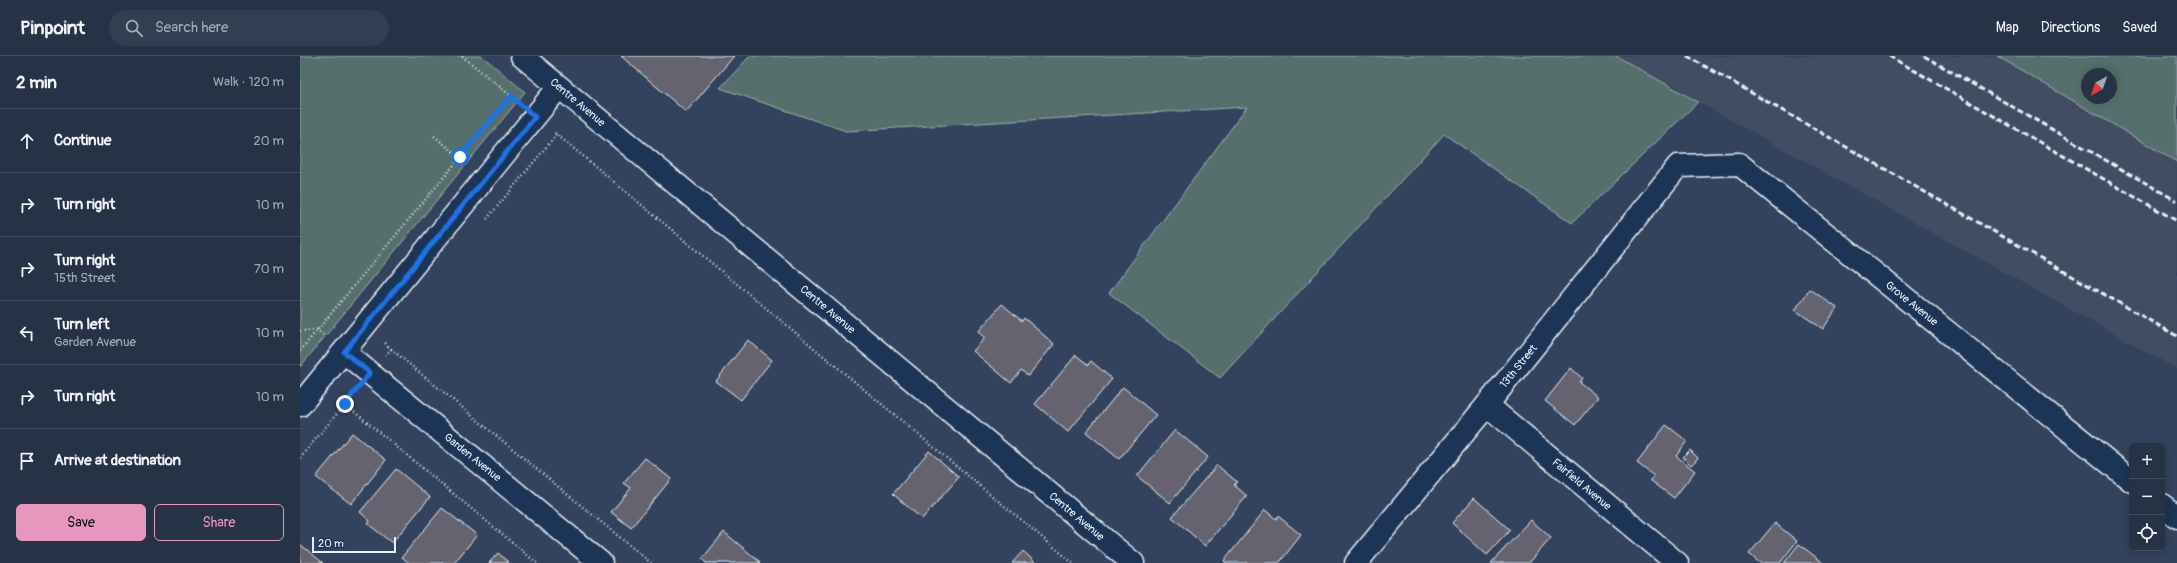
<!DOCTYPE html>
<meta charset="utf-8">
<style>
body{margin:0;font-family:Pangolin,sans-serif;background:#323e51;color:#f1f3f6}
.controls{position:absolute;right:12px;bottom:12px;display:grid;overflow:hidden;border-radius:6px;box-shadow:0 2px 10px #0003}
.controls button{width:36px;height:36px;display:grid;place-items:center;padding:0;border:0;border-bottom:1px solid #424d5f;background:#263246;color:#f1f3f6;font:20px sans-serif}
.compass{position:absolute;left:1781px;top:12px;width:36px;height:36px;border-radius:50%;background:#263246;box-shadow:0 2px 10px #0003;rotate:220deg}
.scale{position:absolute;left:12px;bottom:10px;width:84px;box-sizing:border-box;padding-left:4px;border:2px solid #e8f1f8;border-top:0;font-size:11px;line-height:14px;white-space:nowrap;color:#e8f1f8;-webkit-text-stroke:3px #1d3557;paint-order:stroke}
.stop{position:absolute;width:12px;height:12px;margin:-9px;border:3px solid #1a73e8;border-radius:50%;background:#fff}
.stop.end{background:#1a73e8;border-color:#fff;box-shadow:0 1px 4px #0008}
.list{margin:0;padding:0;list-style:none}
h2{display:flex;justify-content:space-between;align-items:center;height:52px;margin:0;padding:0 16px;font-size:17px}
h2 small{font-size:13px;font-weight:400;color:#a4aab3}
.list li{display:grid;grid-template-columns:26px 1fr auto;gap:12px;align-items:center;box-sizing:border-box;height:64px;padding:0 16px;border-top:1px solid #424d5f}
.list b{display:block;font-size:15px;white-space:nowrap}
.list p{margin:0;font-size:13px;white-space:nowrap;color:#a4aab3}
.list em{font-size:13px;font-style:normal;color:#a4aab3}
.actions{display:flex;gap:8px;padding:12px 16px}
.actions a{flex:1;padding:9px 0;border:1px solid #e797bd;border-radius:6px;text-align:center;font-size:14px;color:#e797bd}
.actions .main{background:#e797bd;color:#111}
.icon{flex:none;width:22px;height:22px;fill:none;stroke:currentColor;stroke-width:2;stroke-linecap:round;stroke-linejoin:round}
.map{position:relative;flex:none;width:1877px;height:507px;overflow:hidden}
header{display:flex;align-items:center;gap:24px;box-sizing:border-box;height:56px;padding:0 20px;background:#263246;border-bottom:1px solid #424d5f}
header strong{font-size:19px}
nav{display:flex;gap:22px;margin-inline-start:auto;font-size:14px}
.search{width:280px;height:36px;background:#323e51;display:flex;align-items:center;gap:10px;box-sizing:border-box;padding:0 14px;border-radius:22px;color:#a4aab3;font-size:15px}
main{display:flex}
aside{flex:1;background:#263246}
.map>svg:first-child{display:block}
.built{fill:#424d63}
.green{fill:#546f6c;stroke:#9eb0b2;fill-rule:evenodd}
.building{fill:#65636f;stroke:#e8f1f8}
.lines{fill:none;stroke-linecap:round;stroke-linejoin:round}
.minor-casing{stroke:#e8f1f8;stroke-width:25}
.path{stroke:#e8f1f8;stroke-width:2.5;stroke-dasharray:1 3;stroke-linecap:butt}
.minor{stroke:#1d3557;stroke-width:22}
.rail{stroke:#e8f1f8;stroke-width:3;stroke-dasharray:6 3;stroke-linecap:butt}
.route{stroke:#1a73e8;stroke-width:5}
.labels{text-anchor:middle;stroke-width:3;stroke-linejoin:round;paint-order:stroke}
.street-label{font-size:11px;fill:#e8f1f8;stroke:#1d3557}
</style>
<header>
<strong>Pinpoint</strong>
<div class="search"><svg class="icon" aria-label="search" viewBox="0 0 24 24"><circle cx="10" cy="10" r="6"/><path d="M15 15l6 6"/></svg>Search here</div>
<nav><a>Map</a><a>Directions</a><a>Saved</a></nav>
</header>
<main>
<aside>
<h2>2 min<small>Walk · 120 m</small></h2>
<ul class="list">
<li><svg class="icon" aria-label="ahead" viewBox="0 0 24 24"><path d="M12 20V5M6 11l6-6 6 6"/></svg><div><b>Continue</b></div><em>20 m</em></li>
<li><svg class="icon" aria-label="right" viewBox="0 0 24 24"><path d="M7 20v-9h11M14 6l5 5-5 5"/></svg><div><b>Turn right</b></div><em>10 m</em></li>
<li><svg class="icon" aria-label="right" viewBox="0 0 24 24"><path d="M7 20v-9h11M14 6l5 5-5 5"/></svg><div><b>Turn right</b><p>15th Street</p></div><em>70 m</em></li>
<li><svg class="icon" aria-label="left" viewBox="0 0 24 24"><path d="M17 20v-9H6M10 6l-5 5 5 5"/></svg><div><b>Turn left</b><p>Garden Avenue</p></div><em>10 m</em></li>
<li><svg class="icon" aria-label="right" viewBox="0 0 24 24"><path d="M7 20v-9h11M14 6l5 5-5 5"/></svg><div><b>Turn right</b></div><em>10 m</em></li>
<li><svg class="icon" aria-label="arrive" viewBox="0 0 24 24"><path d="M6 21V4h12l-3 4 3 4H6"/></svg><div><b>Arrive at destination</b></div></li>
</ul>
<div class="actions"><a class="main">Save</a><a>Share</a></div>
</aside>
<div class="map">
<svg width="1877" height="507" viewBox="0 0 1877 507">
<rect width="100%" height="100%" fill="#33435e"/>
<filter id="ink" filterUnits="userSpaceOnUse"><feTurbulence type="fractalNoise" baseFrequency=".025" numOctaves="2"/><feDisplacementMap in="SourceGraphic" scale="8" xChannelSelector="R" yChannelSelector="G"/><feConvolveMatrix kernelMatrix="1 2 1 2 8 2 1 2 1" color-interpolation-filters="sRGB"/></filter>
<g filter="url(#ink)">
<path class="built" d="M1316,0H1697L1877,106V313Z"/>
<g class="green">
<path d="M0,0H182L225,36L0,311Z"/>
<path d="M450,0H1316L1398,46L1272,167L1144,78L920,322L809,237L947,51L546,75L420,32Z"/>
<path d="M1697,0H1877V106ZM1787,18H1811V42H1787Z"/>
</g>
<g class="building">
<path d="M321,0H434L386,56Z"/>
<path d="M1510,233L1537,252L1523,273L1495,254Z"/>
<path d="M702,248L722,265L724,262L754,288L728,320L721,314L711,327L673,295L685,282L678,276Z"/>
<path d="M448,284L472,304L441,344L416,325Z"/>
<path d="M776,299L788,309L791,305L812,323L768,376L735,348Z"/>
<path d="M1271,312L1282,322L1279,326L1298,341L1275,369L1245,345Z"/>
<path d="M823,331L856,359L819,403L786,376Z"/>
<path d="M1366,369L1387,385L1376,400L1395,415L1374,442L1350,424L1354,420L1337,407Z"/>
<path d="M875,374L908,401L870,447L837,420Z"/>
<path d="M52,377L86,404L51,448L16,421Z"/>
<path d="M1390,394L1398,402L1391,409L1383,401Z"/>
<path d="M629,395L659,421L622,463L593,438Z"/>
<path d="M345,402L371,423L331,472L311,456L331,432L324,427Z"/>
<path d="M917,409L937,426L934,429L947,440L905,490L872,461Z"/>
<path d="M96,413L130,441L92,487L68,468L70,465L60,456Z"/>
<path d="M1174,442L1210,474L1187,499L1152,467Z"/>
<path d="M142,452L177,479L154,507H109L102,501Z"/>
<path d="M965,454L976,463L978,460L1001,479L979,507H926L924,505Z"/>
<path d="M1231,464L1251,482L1229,507H1191Z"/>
<path d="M1475,467L1497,485L1480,507H1460L1449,498Z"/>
<path d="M424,476L460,506L459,507H406L402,503Z"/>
<path d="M0,488L23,507H0Z"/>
<path d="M1499,488L1522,506L1521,507H1484Z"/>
<path d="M723,495L736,507H712Z"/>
<path d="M198,497L209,507H189Z"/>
</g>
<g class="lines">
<defs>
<g id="minor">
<path d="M222,0L833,507"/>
<path d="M44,296L301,507"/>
<path d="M0,349L259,31"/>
<path d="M1187,349L1377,507"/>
<path d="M1862,449L1877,461"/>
<path d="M1056,507L1187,349L1378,110L1439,108L1832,425"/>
</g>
</defs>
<use href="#minor" class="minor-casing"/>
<g class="path">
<path d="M162,0L216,44"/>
<path d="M255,77L773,507"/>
<path d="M134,80L160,101"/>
<path d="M187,163L257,78"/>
<path d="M0,275L17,274L23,279"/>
<path d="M85,287L91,293L86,299"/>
<path d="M91,293L351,507"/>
<path d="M0,295L211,40"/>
<path d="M45,348L237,507"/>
<path d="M0,402L55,336"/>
</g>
<use href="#minor" class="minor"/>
<g class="rail">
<path d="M1387,0L1877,280"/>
<path d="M1589,0L1877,165"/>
<path d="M1624,0L1877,145"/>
</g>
</g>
</g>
<g class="lines" filter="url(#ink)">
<path class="route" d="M45,348L70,317L44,296L235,61L211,40L160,101"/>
</g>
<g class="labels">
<g class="street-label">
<text transform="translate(278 46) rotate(40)" y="4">Centre Avenue</text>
<text transform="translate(1612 247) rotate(39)" y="4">Grove Avenue</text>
<text transform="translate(528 253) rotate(40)" y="4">Centre Avenue</text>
<text transform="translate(1218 310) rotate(-51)" y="4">13th Street</text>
<text transform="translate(173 401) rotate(39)" y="4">Garden Avenue</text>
<text transform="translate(1282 428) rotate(40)" y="4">Fairfield Avenue</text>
<text transform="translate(777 460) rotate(40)" y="4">Centre Avenue</text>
</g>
</g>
</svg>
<div class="controls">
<button>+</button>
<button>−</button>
<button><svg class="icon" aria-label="locate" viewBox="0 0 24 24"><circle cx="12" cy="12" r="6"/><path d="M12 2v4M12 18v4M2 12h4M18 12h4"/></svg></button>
</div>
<svg class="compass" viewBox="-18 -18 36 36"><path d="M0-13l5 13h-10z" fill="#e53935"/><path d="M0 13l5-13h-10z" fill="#a4aab3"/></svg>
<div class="scale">20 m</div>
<div class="stop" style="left:160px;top:101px"></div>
<div class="stop end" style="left:45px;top:348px"></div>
</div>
</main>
